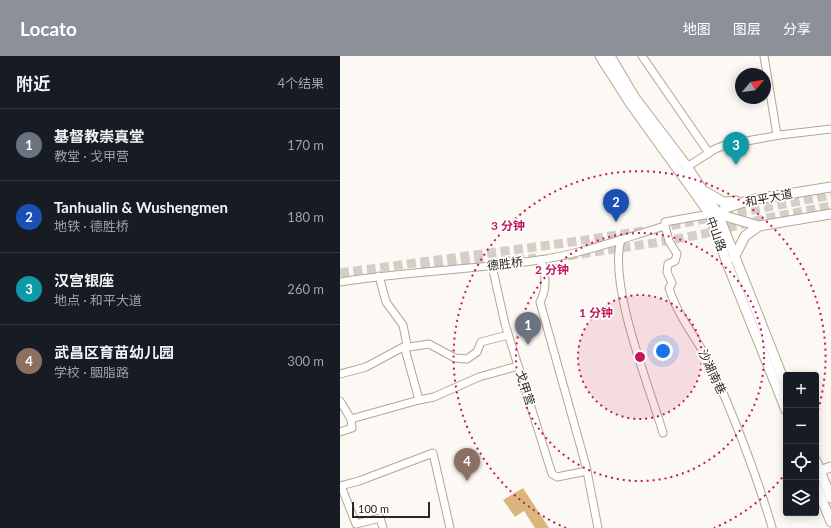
<!DOCTYPE html>
<html lang="zh">
<meta charset="utf-8">
<style>
body{margin:0;font-family:Lato,"Noto Sans SC",sans-serif;background:#20242c;color:#f1f3f6}
.controls{position:absolute;right:12px;bottom:12px;display:grid;overflow:hidden;border-radius:4px;box-shadow:0 2px 10px #0003}
.controls button{width:36px;height:36px;display:grid;place-items:center;padding:0;border:0;border-bottom:1px solid #363941;background:#171b24;color:#f1f3f6;font:20px sans-serif}
.compass{position:absolute;left:395px;top:12px;width:36px;height:36px;border-radius:50%;background:#171b24;box-shadow:0 2px 10px #0003;rotate:61deg}
.scale{position:absolute;left:12px;bottom:10px;width:78px;box-sizing:border-box;padding-left:4px;border:2px solid #2d261c;border-top:0;font-size:11px;line-height:14px;white-space:nowrap;color:#2d261c;-webkit-text-stroke:3px #fff;paint-order:stroke}
.you{position:absolute;left:323px;top:295px;width:14px;height:14px;margin:-10px;border:3px solid #fff;border-radius:50%;background:#1a73e8;box-shadow:0 0 0 6px #1a73e833}
.badge{display:grid;place-items:center;width:26px;height:26px;border-radius:50%;background:#8c9099;color:#fff;font-size:13px;font-weight:700}
.pin{position:absolute;translate:-50% -33px;filter:drop-shadow(0 1px 2px #0008)}
.pin::after{content:'';position:absolute;top:21px;width:14px;height:12px;background:inherit;clip-path:polygon(0 0,100% 0,50% 100%)}
.list{margin:0;padding:0;list-style:none}
h2{display:flex;justify-content:space-between;align-items:center;height:52px;margin:0;padding:0 16px;font-size:17px}
h2 small{font-size:13px;font-weight:400;color:#9ea1a6}
.list li{display:grid;grid-template-columns:26px 1fr auto;gap:12px;align-items:center;box-sizing:border-box;height:72px;padding:0 16px;border-top:1px solid #363941}
.list b{display:block;font-size:15px;white-space:nowrap}
.list p{margin:0;font-size:13px;white-space:nowrap;color:#9ea1a6}
.list em{font-size:13px;font-style:normal;color:#9ea1a6}
.icon{flex:none;width:22px;height:22px;fill:none;stroke:currentColor;stroke-width:2;stroke-linecap:round;stroke-linejoin:round}
.map{position:relative;flex:none;width:491px;height:472px;overflow:hidden}
header{display:flex;align-items:center;gap:24px;box-sizing:border-box;height:56px;padding:0 20px;background:#8c9099;color:#fff}
header strong{font-size:19px}
nav{display:flex;gap:22px;margin-inline-start:auto;font-size:14px}
main{display:flex}
aside{flex:1;background:#171b24}
.map>svg:first-child{display:block}
.forest{fill:#dbb67c}
.lines{fill:none;stroke-linecap:round;stroke-linejoin:round}
.major-tunnel{stroke:#d3cec8;stroke-width:9;stroke-dasharray:9 4.5;stroke-linecap:butt}
.minor-casing{stroke:#b7a68c;stroke-width:9}
.major-casing{stroke:#b7a68c;stroke-width:11}
.minor{stroke:#fff;stroke-width:7}
.major{stroke:#fff;stroke-width:9}
.ring{fill:none;stroke:#c2185b;stroke-width:2;stroke-dasharray:2 4}
.labels{text-anchor:middle;stroke-width:3.5;stroke-linejoin:round;paint-order:stroke}
.street-label{font-size:12px;fill:#2d261c;stroke:#fff}
.centre{fill:#c2185b;stroke:#fff;stroke-width:2}
.ring-label{font-size:12px;text-anchor:middle;font-weight:bold;fill:#c2185b;stroke:#fff;stroke-width:3.5;stroke-linejoin:round;paint-order:stroke}
</style>
<header>
<strong>Locato</strong>
<nav><a>地图</a><a>图层</a><a>分享</a></nav>
</header>
<main>
<aside>
<h2>附近<small>4个结果</small></h2>
<ul class="list">
<li><span class="badge" style="background:#6b7280">1</span><div><b>基督教崇真堂</b><p>教堂 · 戈甲营</p></div><em>170 m</em></li>
<li><span class="badge" style="background:#1a4fb4">2</span><div><b>Tanhualin &amp; Wushengmen</b><p>地铁 · 德胜桥</p></div><em>180 m</em></li>
<li><span class="badge" style="background:#0f9aa8">3</span><div><b>汉宫银座</b><p>地点 · 和平大道</p></div><em>260 m</em></li>
<li><span class="badge" style="background:#8d6e63">4</span><div><b>武昌区育苗幼儿园</b><p>学校 · 胭脂路</p></div><em>300 m</em></li>
</ul>
</aside>
<div class="map">
<svg width="491" height="472" viewBox="0 0 491 472">
<rect width="100%" height="100%" fill="#fcf8f3"/>
<path class="forest" d="M183,432L209,472H195L184,455L175,461L163,444Z"/>
<g class="lines">
<g class="major-tunnel">
<path d="M318,172L491,139"/>
<path d="M228,200L314,187L363,178L427,162L491,150"/>
<path d="M81,212L196,202"/>
<path d="M0,217L232,186L303,175"/>
</g>
<defs>
<g id="minor">
<path d="M302,0L369,97"/>
<path d="M424,0L437,79"/>
<path d="M347,111L375,93L385,89L440,79L491,73"/>
<path d="M325,170L329,185L337,198L335,205L328,208L327,216L332,227L329,232C338,262 360,286 373,314C396,365 416,418 432,471"/>
<path d="M281,183C268,230 309,329 323,377"/>
<path d="M201,204C205,219 208,231 200,246L246,410L258,472"/>
<path d="M152,210L165,268L212,418L217,421L247,415"/>
<path d="M39,220L46,246L63,269L67,289L69,291L89,288L115,302L127,303L137,296L141,286L168,279"/>
<path d="M0,226C66,215 133,214 199,204C242,198 284,182 325,170V166L370,158"/>
<path d="M0,318L26,311L67,289"/>
<path d="M79,344L94,341L139,321L178,310"/>
<path d="M0,345L11,363L12,372L0,376"/>
<path d="M11,363L79,344L65,293L67,289"/>
<path d="M0,430L19,425L93,397L110,472"/>
<path d="M1,430L16,468L40,462L43,472"/>
</g>
<g id="major">
<path d="M260,0L290,47L370,158L387,207L446,354"/>
<path d="M270,0L295,42L346,109L378,158L446,330"/>
<path d="M366,136L383,146L396,145"/>
<path d="M373,158H378L386,152L410,144L491,131"/>
<path d="M378,158L419,170"/>
<path d="M394,202L405,180L419,170L491,158"/>
<path d="M476,405L491,442"/>
<path d="M476,416L491,411"/>
<path d="M476,429L491,466"/>
</g>
</defs>
<use href="#minor" class="minor-casing"/>
<use href="#major" class="major-casing"/>
<use href="#minor" class="minor"/>
<use href="#major" class="major"/>
</g>
<circle cx="300" cy="301" r="62" fill="#c2185b" fill-opacity=".12"/>
<g class="ring">
<circle cx="300" cy="301" r="62"/>
<circle cx="300" cy="301" r="124"/>
<path d="M446 417A186 186 0 0 1 374 472M226 472A186 186 0 1 1 476 360"/>
</g>
<g class="labels">
<g class="street-label">
<text transform="translate(429 142) rotate(-11)" y="4">和平大道</text>
<text transform="translate(376 178) rotate(70)" y="4">中山路</text>
<text transform="translate(165 208) rotate(-7)" y="4">德胜桥</text>
<text transform="translate(372 316) rotate(65)" y="4">沙湖南巷</text>
<text transform="translate(185 332) rotate(72)" y="4">戈甲营</text>
</g>
</g>
<circle cx="300" cy="301" r="6" class="centre"/>
<g class="ring-label">
<text x="168" y="174">3 分钟</text>
<text x="212" y="218">2 分钟</text>
<text x="256" y="261">1 分钟</text>
</g>
</svg>
<div class="controls">
<button>+</button>
<button>−</button>
<button><svg class="icon" aria-label="locate" viewBox="0 0 24 24"><circle cx="12" cy="12" r="6"/><path d="M12 2v4M12 18v4M2 12h4M18 12h4"/></svg></button>
<button><svg class="icon" aria-label="layers" viewBox="0 0 24 24"><path d="M12 4l9 5-9 5-9-5zM3 14l9 5 9-5"/></svg></button>
</div>
<svg class="compass" viewBox="-18 -18 36 36"><path d="M0-13l5 13h-10z" fill="#e53935"/><path d="M0 13l5-13h-10z" fill="#9ea1a6"/></svg>
<div class="scale">100 m</div>
<div class="you"></div>
<div class="pin badge" style="left:188px;top:289px;background:#6b7280">1</div>
<div class="pin badge" style="left:276px;top:166px;background:#1a4fb4">2</div>
<div class="pin badge" style="left:396px;top:109px;background:#0f9aa8">3</div>
<div class="pin badge" style="left:127px;top:425px;background:#8d6e63">4</div>
</div>
</main>
